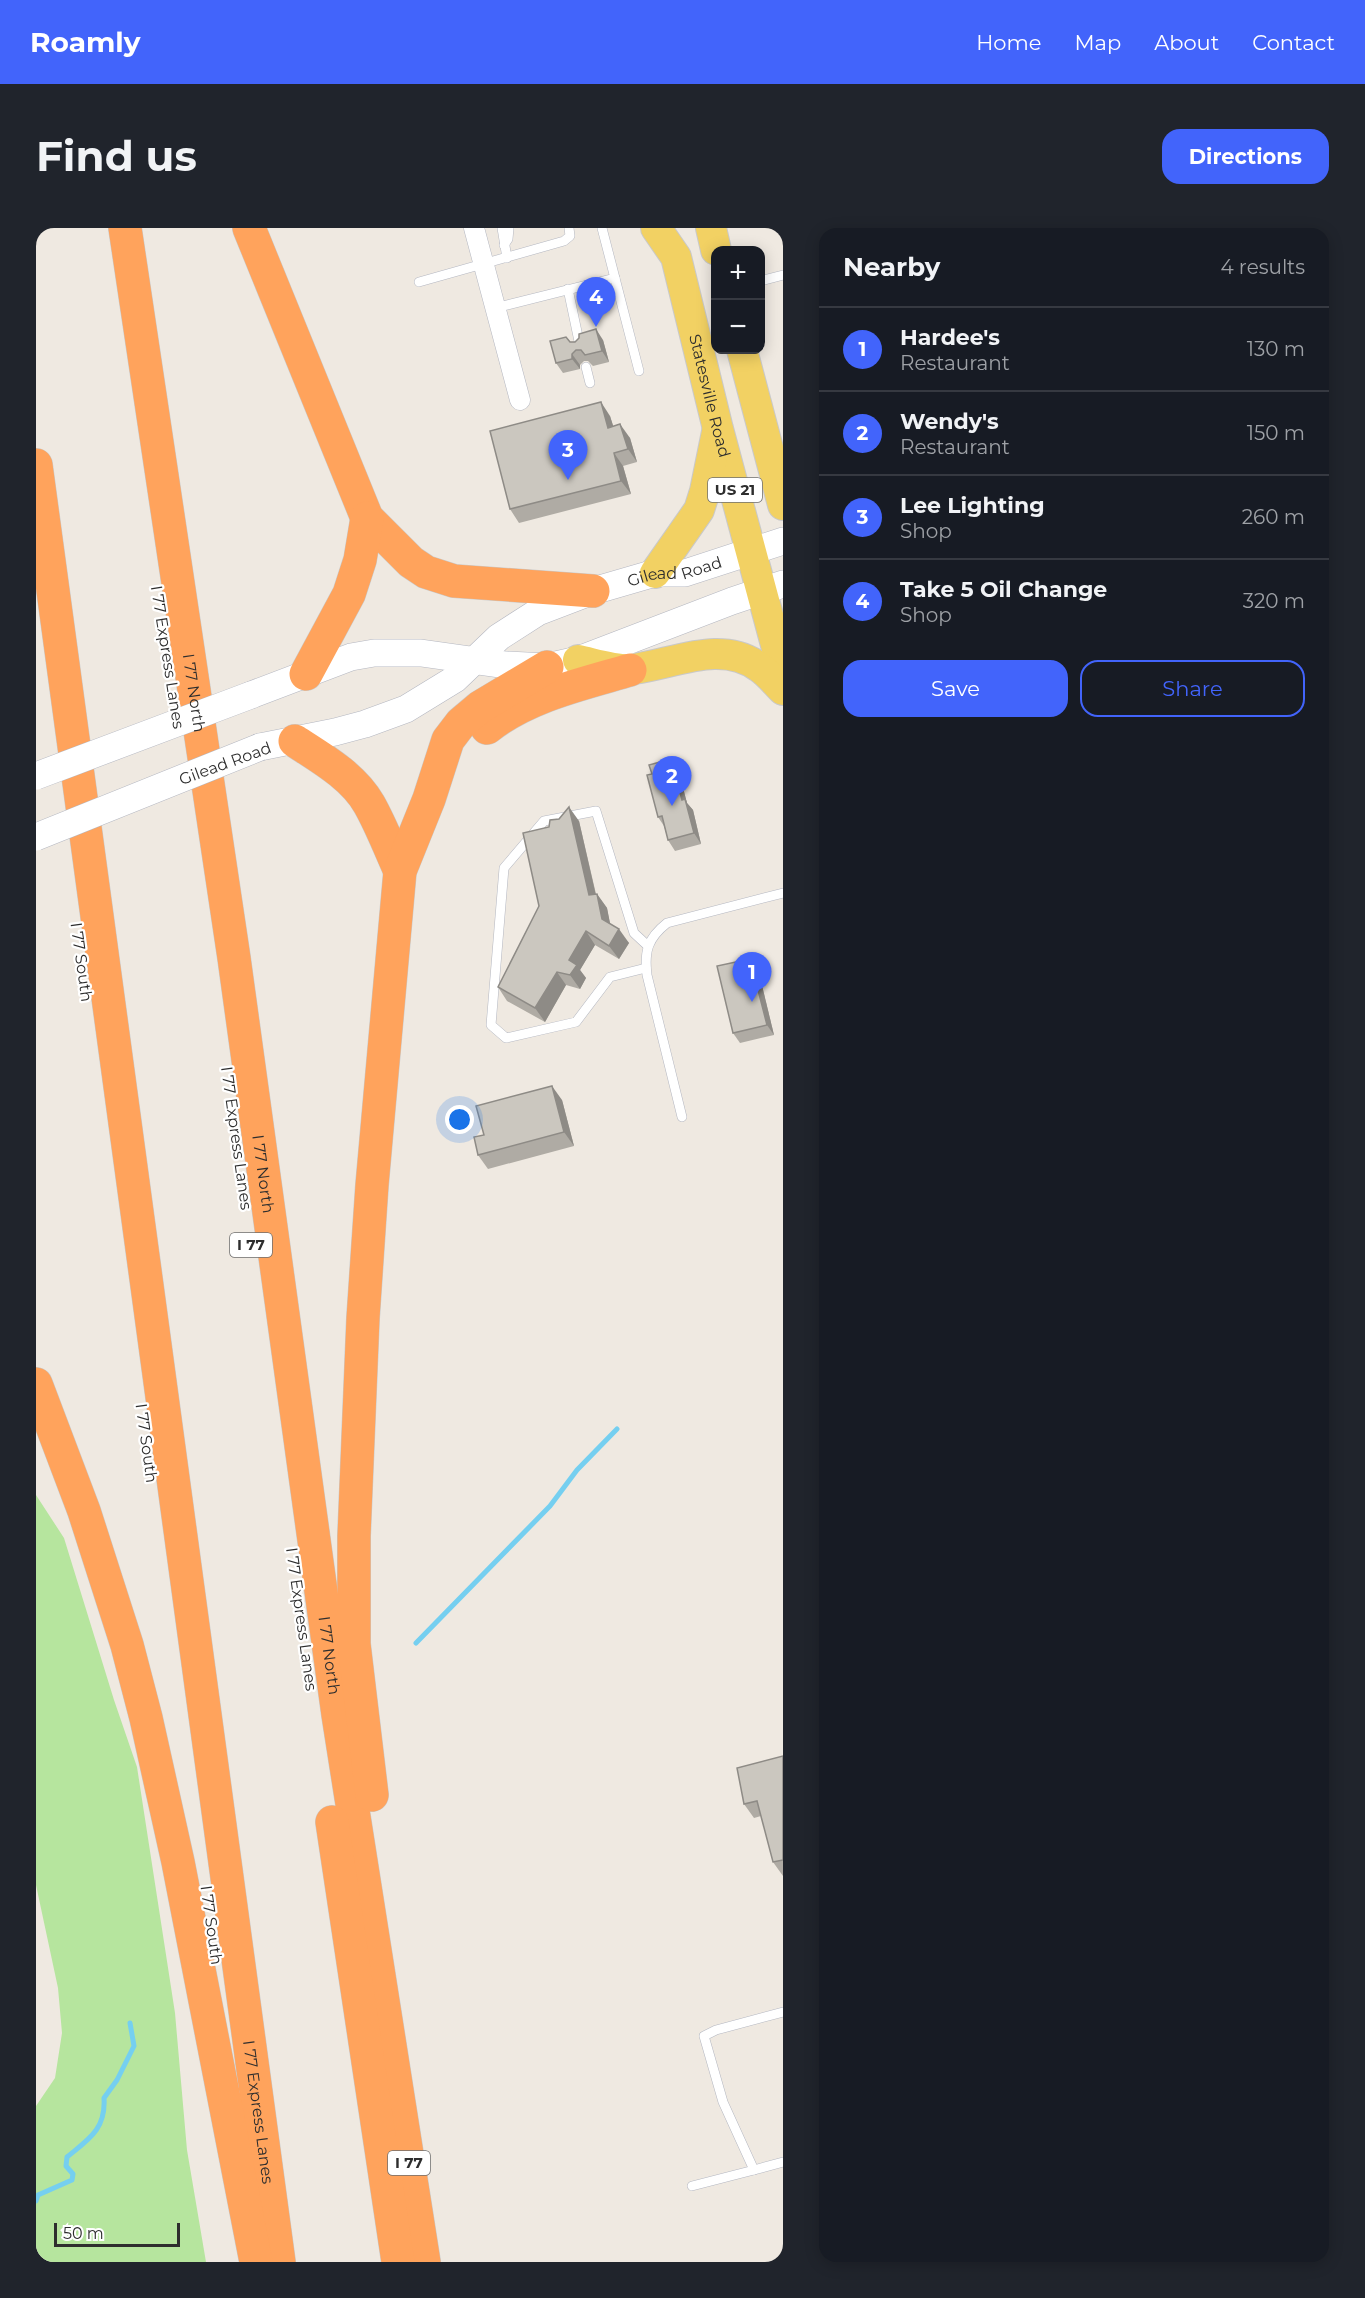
<!DOCTYPE html>
<meta charset="utf-8">
<style>
body{margin:0;font-family:Montserrat,sans-serif;background:#20242c;color:#f1f3f6}
.controls{position:absolute;right:18px;top:18px;display:grid;overflow:hidden;border-radius:12px;box-shadow:0 3px 15px #0003}
.controls button{width:54px;height:54px;display:grid;place-items:center;padding:0;border:0;border-bottom:2px solid #363941;background:#171b24;color:#f1f3f6;font:30px sans-serif}
.scale{position:absolute;left:18px;bottom:15px;width:126px;box-sizing:border-box;padding-left:6px;border:3px solid #2e2e2e;border-top:0;font-size:16px;line-height:21px;white-space:nowrap;color:#2e2e2e;-webkit-text-stroke:4px #fff;paint-order:stroke}
.you{position:absolute;left:424px;top:892px;width:21px;height:21px;margin:-15px;border:4px solid #fff;border-radius:50%;background:#1a73e8;box-shadow:0 0 0 9px #1a73e833}
.badge{display:grid;place-items:center;width:39px;height:39px;border-radius:50%;background:#4264fb;color:#fff;font-size:20px;font-weight:700}
.pin{position:absolute;translate:-50% -50px;filter:drop-shadow(0 2px 3px #0008)}
.pin::after{content:'';position:absolute;top:32px;width:21px;height:18px;background:inherit;clip-path:polygon(0 0,100% 0,50% 100%)}
.list{margin:0;padding:0;list-style:none}
h2{display:flex;justify-content:space-between;align-items:center;height:78px;margin:0;padding:0 24px;font-size:26px}
h2 small{font-size:20px;font-weight:400;color:#9ea1a6}
.list li{display:grid;grid-template-columns:39px 1fr auto;gap:18px;align-items:center;box-sizing:border-box;height:84px;padding:0 24px;border-top:2px solid #363941}
.list b{display:block;font-size:22px;white-space:nowrap}
.list p{margin:0;font-size:20px;white-space:nowrap;color:#9ea1a6}
.list em{font-size:20px;font-style:normal;color:#9ea1a6}
.actions{display:flex;gap:12px;padding:18px 24px}
.actions a{flex:1;padding:14px 0;border:2px solid #4264fb;border-radius:18px;text-align:center;font-size:21px;color:#4264fb}
.actions .main{background:#4264fb;color:#fff}
.map{position:relative;flex:none;width:747px;height:2034px;overflow:hidden;border-radius:18px}
header{display:flex;align-items:center;gap:36px;box-sizing:border-box;height:84px;padding:0 30px;background:#4264fb;color:#fff}
header strong{font-size:28px}
nav{display:flex;gap:33px;margin-inline-start:auto;font-size:21px}
.intro{display:flex;align-items:center;justify-content:space-between;box-sizing:border-box;height:144px;padding:0 36px}
h1{margin:0;font-size:42px}
.button{padding:15px 27px;border-radius:18px;background:#4264fb;color:#fff;font-size:21px;font-weight:700}
main{display:flex;gap:36px;padding:0 36px}
aside{flex:1;background:#171b24;border-radius:18px;box-shadow:0 3px 15px #0003}
.map>svg:first-child{display:block}
.green{fill:#b6e59e}
.lines{fill:none;stroke-linecap:round;stroke-linejoin:round}
.stream{stroke:#75cff0;stroke-width:5}
.service-casing{stroke:#b4b7c1;stroke-width:10}
.minor-casing{stroke:#b4b7c1;stroke-width:21}
.secondary-casing{stroke:#b4b7c1;stroke-width:28}
.primary-casing{stroke:#c9c9c9;stroke-width:32}
.motorway-casing{stroke:#c9c9c9;stroke-width:34}
.service{stroke:#fff;stroke-width:9}
.minor{stroke:#fff;stroke-width:20}
.secondary{stroke:#fff;stroke-width:27}
.primary{stroke:#f2d163;stroke-width:30}
.motorway{stroke:#ffa35c;stroke-width:33}
.secondary-bridge-casing{stroke:#b4b7c1;stroke-width:28;stroke-linecap:butt}
.secondary-bridge{stroke:#fff;stroke-width:27}
.wall{fill:#afaba4}
.shaded-wall{fill:#8e8b86}
.building{fill:#cbc7bf;stroke:#8e8b86;stroke-width:1.5}
.labels{text-anchor:middle;stroke-width:4.5;stroke-linejoin:round;paint-order:stroke}
.shield{fill:#fff;stroke:#6d6d6d;stroke-width:1.5}
.shield-label{font-size:15px;font-weight:bold;fill:#2e2e2e}
.street-label{font-size:16px;fill:#2e2e2e;stroke:#fff}
</style>
<header>
<strong>Roamly</strong>
<nav><a>Home</a><a>Map</a><a>About</a><a>Contact</a></nav>
</header>
<div class="intro"><h1>Find us</h1><a class="button">Directions</a></div>
<main>
<div class="map">
<svg width="747" height="2034" viewBox="0 0 747 2034">
<rect width="100%" height="100%" fill="#efe9e1"/>
<path class="green" d="M0,1267L28,1310L78,1472L101,1539L139,1785L151,1922L170,2034H0V1878L19,1850L26,1805L22,1760L0,1657Z"/>
<g class="lines">
<g class="stream">
<path d="M380,1415L514,1278L541,1242L581,1201"/>
<path d="M0,1973L2,1967L36,1952L37,1946L30,1938L31,1929C53,1911 70,1901 68,1870L81,1852L98,1818L94,1795"/>
</g>
<defs>
<g id="service">
<path d="M466,0L471,30"/>
<path d="M566,0L603,143"/>
<path d="M468,17L472,11L473,0"/>
<path d="M724,53L747,47"/>
<path d="M383,54L528,13L534,8L533,0"/>
<path d="M532,61L544,118"/>
<path d="M459,80L579,50"/>
<path d="M550,139L554,155"/>
<path d="M610,740L574,749L540,794L470,810L455,797L468,640L508,593L560,583L598,705L612,718"/>
<path d="M646,889L611,747C608,723 612,710 631,695L747,665"/>
<path d="M747,1784L680,1802L668,1808L687,1874L718,1942L747,1934"/>
<path d="M656,1958L718,1942"/>
</g>
<path id="minor" d="M438,0L484,172"/>
<g id="secondary">
<path d="M215,467L315,429L338,425H385L470,437L511,439L542,432L696,373L747,356"/>
<path id="s1" d="M224,519L299,504L329,496L370,481L419,451L463,409L502,384L557,363L619,345H649L747,313"/>
</g>
<g id="primary">
<path id="s2" d="M620,0L640,29L682,201L747,443"/>
<path d="M675,0L680,22"/>
<path d="M706,122L747,277"/>
<path d="M619,345L663,282L669,263L681,204"/>
<path d="M542,432C557,435 582,443 597,441C638,436 685,411 723,439C732,445 739,454 747,462"/>
</g>
<g id="motorway">
<path id="s3" d="M89,0L198,730L302,1487L388,2034"/>
<path d="M213,0L331,290L375,334L390,344L418,353L557,363"/>
<path id="s4" d="M0,237L243,2034"/>
<path d="M270,446L313,366L324,332L331,290"/>
<path d="M451,500C491,468 546,456 594,442"/>
<path d="M259,513C285,530 317,548 333,576C345,597 354,621 364,643"/>
<path d="M0,1156L48,1283L91,1417L110,1490L142,1634L220,2034"/>
<path d="M336,1567L318,1416V1308L327,1090L336,957L364,643L393,571L412,512L425,495L444,479L511,439"/>
<path d="M296,1594L362,2034"/>
</g>
</defs>
<use href="#service" class="service-casing"/>
<use href="#minor" class="minor-casing"/>
<use href="#secondary" class="secondary-casing"/>
<use href="#primary" class="primary-casing"/>
<use href="#motorway" class="motorway-casing"/>
<use href="#service" class="service"/>
<use href="#minor" class="minor"/>
<use href="#secondary" class="secondary"/>
<use href="#primary" class="primary"/>
<use href="#motorway" class="motorway"/>
<defs>
<g id="secondary-bridge">
<path d="M0,548L215,467"/>
<path d="M0,609L224,519"/>
</g>
</defs>
<use href="#secondary-bridge" class="secondary-bridge-casing"/>
<use href="#secondary-bridge" class="secondary-bridge"/>
</g>
<g class="wall">
<path d="M567,112L573,134L557,138L552,133H548L544,137V141L527,145L520,135L534,114Z"/>
<path d="M574,188L577,198L594,210L601,234L587,238L595,266L483,295L474,281Z"/>
<path d="M642,541L651,575L657,582L665,616L639,623L632,612L628,598L622,589Z"/>
<path d="M543,593L560,666H561L571,680L574,696L593,715L583,731L559,717L544,742L550,750L544,761L530,757L509,794L471,773L462,759L503,678Z"/>
<path d="M714,731L722,741L738,807L704,815L697,805Z"/>
<path d="M526,872L538,918L452,941L442,927L448,907Z"/>
<path d="M747,1528V1648L737,1634L725,1588L718,1590L708,1576Z"/>
</g>
<g class="shaded-wall">
<path d="M560,101L567,112L573,134L566,123Z"/>
<path d="M536,126L544,137V141L536,131Z"/>
<path d="M565,174L574,188L582,213L572,200Z"/>
<path d="M584,196L594,210L601,234L592,221Z"/>
<path d="M578,225L587,238L595,266L585,253Z"/>
<path d="M635,531L642,541L651,575L657,582L665,616L658,605L646,572Z"/>
<path d="M533,579L543,593L563,681L553,667Z"/>
<path d="M561,666L571,680L576,705L566,691Z"/>
<path d="M583,701L593,715L583,731L573,718Z"/>
<path d="M550,703L559,717L544,742L550,750L544,761L534,747L533,732Z"/>
<path d="M714,731L722,741L738,807L731,797Z"/>
<path d="M521,744L530,757L509,794L499,780Z"/>
<path d="M516,858L526,872L538,918L528,904Z"/>
</g>
<g class="building">
<path d="M560,101L566,123L549,127L545,122H540L536,126V131L520,135L514,113L530,109L534,114H539L543,110V106Z"/>
<path d="M565,174L572,200L584,196L592,221L578,225L585,253L474,281L454,203Z"/>
<path d="M635,531L646,572L649,571L658,605L632,612L626,588L622,589L611,547L616,546L613,537Z"/>
<path d="M533,579L553,667L561,666L566,691L583,701L573,718L550,703L533,732L541,737L534,747L521,744L499,780L462,759L503,678L487,605L513,599L514,592L523,591Z"/>
<path d="M714,731L731,797L697,805L681,738Z"/>
<path d="M516,858L528,904L442,927L438,909L448,907L440,878Z"/>
<path d="M747,1528V1632L737,1634L721,1573L708,1576L701,1540Z"/>
</g>
<g class="labels">
<g class="shield">
<rect x="672" y="250" width="54" height="24" rx="4.5"/>
<rect x="194" y="1005" width="42" height="24" rx="4.5"/>
<rect x="352" y="1923" width="42" height="24" rx="4.5"/>
</g>
<g class="shield-label">
<text x="699" y="267">US 21</text>
<text x="215" y="1022">I 77</text>
<text x="373" y="1940">I 77</text>
</g>
<g class="street-label">
<text dy="6" stroke="none"><textPath href="#s2" startOffset="178">Statesville Road</textPath></text>
<text dy="6" stroke="none"><textPath href="#s1" startOffset="459">Gilead Road</textPath></text>
<text transform="translate(132 429) rotate(81)" y="6">I 77 Express Lanes</text>
<text dy="6" stroke="none"><textPath href="#s3" startOffset="470">I 77 North</textPath></text>
<text transform="translate(189 535) rotate(-20)" y="6">Gilead Road</text>
<text transform="translate(46 734) rotate(82)" y="6">I 77 South</text>
<text transform="translate(201 910) rotate(82)" y="6">I 77 Express Lanes</text>
<text dy="6" stroke="none"><textPath href="#s3" startOffset="956">I 77 North</textPath></text>
<text transform="translate(111 1215) rotate(82)" y="6">I 77 South</text>
<text transform="translate(266 1391) rotate(82)" y="6">I 77 Express Lanes</text>
<text dy="6" stroke="none"><textPath href="#s3" startOffset="1442">I 77 North</textPath></text>
<text transform="translate(176 1697) rotate(82)" y="6">I 77 South</text>
<text dy="6" stroke="none"><textPath href="#s4" startOffset="1662">I 77 Express Lanes</textPath></text>
</g>
</g>
</svg>
<div class="controls">
<button>+</button>
<button>−</button>
</div>
<div class="scale">50 m</div>
<div class="you"></div>
<div class="pin badge" style="left:716px;top:774px">1</div>
<div class="pin badge" style="left:636px;top:578px">2</div>
<div class="pin badge" style="left:532px;top:252px">3</div>
<div class="pin badge" style="left:560px;top:99px">4</div>
</div>
<aside>
<h2>Nearby<small>4 results</small></h2>
<ul class="list">
<li><span class="badge">1</span><div><b>Hardee's</b><p>Restaurant</p></div><em>130 m</em></li>
<li><span class="badge">2</span><div><b>Wendy's</b><p>Restaurant</p></div><em>150 m</em></li>
<li><span class="badge">3</span><div><b>Lee Lighting</b><p>Shop</p></div><em>260 m</em></li>
<li><span class="badge">4</span><div><b>Take 5 Oil Change</b><p>Shop</p></div><em>320 m</em></li>
</ul>
<div class="actions"><a class="main">Save</a><a>Share</a></div>
</aside>
</main>
